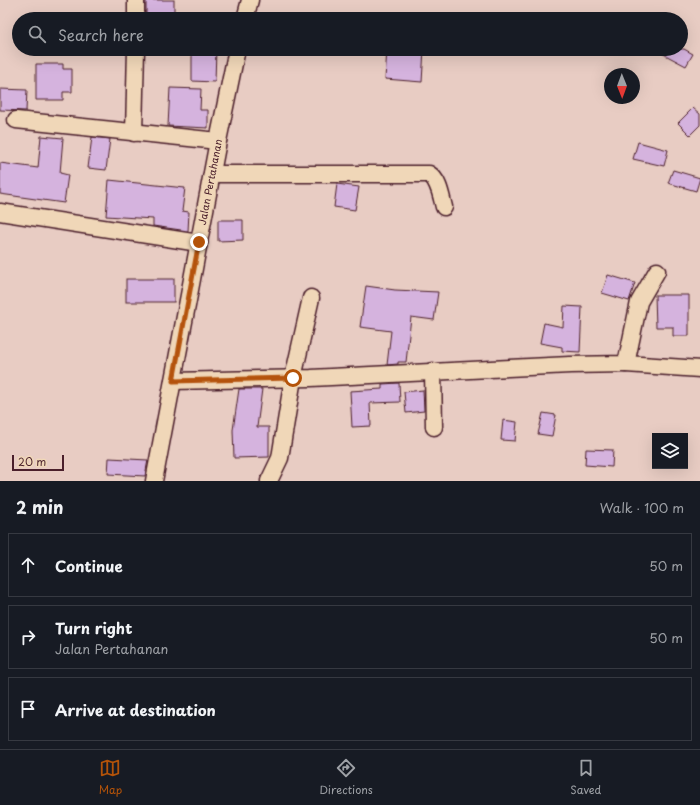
<!DOCTYPE html>
<meta charset="utf-8">
<style>
body{margin:0;font-family:"Playpen Sans",sans-serif;background:#242831;color:#f1f3f6}
.controls{position:absolute;right:12px;bottom:12px;display:grid;overflow:hidden;border-radius:0px;box-shadow:0 4px 16px #0002}
.controls button{width:36px;height:36px;display:grid;place-items:center;padding:0;border:0;border-bottom:1px solid #363941;background:#171b24;color:#f1f3f6;font:20px sans-serif}
.compass{position:absolute;left:604px;top:68px;width:36px;height:36px;border-radius:50%;background:#171b24;box-shadow:0 4px 16px #0002;rotate:179deg}
.scale{position:absolute;left:12px;bottom:10px;width:52px;box-sizing:border-box;padding-left:4px;border:2px solid #4a1f2b;border-top:0;font-size:11px;line-height:14px;white-space:nowrap;color:#4a1f2b;-webkit-text-stroke:3px #f0d7b8;paint-order:stroke}
.stop{position:absolute;width:12px;height:12px;margin:-9px;border:3px solid #b45309;border-radius:50%;background:#fff}
.stop.end{background:#b45309;border-color:#fff;box-shadow:0 1px 4px #0008}
.list{margin:0;padding:0;list-style:none}
h2{display:flex;justify-content:space-between;align-items:center;height:52px;margin:0;padding:0 16px;font-size:17px}
h2 small{font-size:13px;font-weight:400;color:#9ea1a6}
.list li{display:grid;grid-template-columns:26px 1fr auto;gap:12px;align-items:center;box-sizing:border-box;height:64px;margin:0 8px 8px;padding:0 8px;border:1px solid #363941;border-radius:0px}
.list b{display:block;font-size:15px;white-space:nowrap}
.list p{margin:0;font-size:13px;white-space:nowrap;color:#9ea1a6}
.list em{font-size:13px;font-style:normal;color:#9ea1a6}
.icon{flex:none;width:22px;height:22px;fill:none;stroke:currentColor;stroke-width:2;stroke-linecap:round;stroke-linejoin:round}
.map{position:relative;flex:none;width:700px;height:481px;overflow:hidden}
.search{position:absolute;background:#171b24;box-shadow:0 4px 16px #0002;left:12px;right:12px;top:12px;height:44px;display:flex;align-items:center;gap:10px;box-sizing:border-box;padding:0 14px;border-radius:22px;color:#9ea1a6;font-size:15px}
.sheet{height:268px;background:#171b24}
nav{display:flex;justify-content:space-around;align-items:center;box-sizing:border-box;height:56px;border-top:1px solid #363941;background:#171b24;font-size:11px;color:#9ea1a6}
nav a{display:grid;justify-items:center;gap:2px}
nav .on{color:#b45309}
.map>svg:first-child{display:block}
.building{fill:#d5b3de;stroke:#4a1f2b}
.lines{fill:none;stroke-linecap:round;stroke-linejoin:round}
.street-casing{stroke:#4a1f2b;stroke-width:19}
.street{stroke:#f0d7b8;stroke-width:16}
.route{stroke:#b45309;stroke-width:5}
.labels{text-anchor:middle;stroke-width:3.5;stroke-linejoin:round;paint-order:stroke}
.street-label{font-size:10px;fill:#4a1f2b;stroke:#f0d7b8}
</style>
<div class="map">
<svg width="700" height="481" viewBox="0 0 700 481">
<rect width="100%" height="100%" fill="#e8ccc3"/>
<filter id="ink" filterUnits="userSpaceOnUse"><feTurbulence type="fractalNoise" baseFrequency=".025" numOctaves="2"/><feDisplacementMap in="SourceGraphic" scale="8" xChannelSelector="R" yChannelSelector="G"/><feConvolveMatrix kernelMatrix="1 2 1 2 8 2 1 2 1" color-interpolation-filters="sRGB"/></filter>
<g filter="url(#ink)">
<g class="building">
<rect x="146" y="0" width="28" height="19"/>
<path d="M192,49H216L215,82L192,81Z"/>
<path d="M387,49H424L422,82L385,79Z"/>
<path d="M654,49H684L693,54L686,66Z"/>
<path d="M36,64H63V69H72V92H63V100H36Z"/>
<path d="M170,88L201,89L200,110H208V128L168,126Z"/>
<path d="M0,89L27,90L26,111L0,110Z"/>
<path d="M693,108L700,114V125L690,135L678,123Z"/>
<path d="M41,136L63,138L60,173L68,175L64,203L0,194V163L38,168Z"/>
<path d="M92,137L110,139L106,170L88,168Z"/>
<path d="M638,142L668,150L664,166L633,159Z"/>
<path d="M673,170L700,178L696,191L668,183Z"/>
<path d="M109,180L185,188L182,211L189,212L188,231L153,226V219L106,216Z"/>
<path d="M337,184L359,187L355,210L334,207Z"/>
<path d="M218,220H243V240L218,241Z"/>
<path d="M608,275L635,283L629,301L602,293Z"/>
<rect x="126" y="279" width="48" height="23"/>
<path d="M366,286L395,290L438,292L434,320L411,317L406,362H398V364L387,365L391,331L360,327Z"/>
<path d="M655,295H689V336H673V327H656Z"/>
<path d="M564,306L582,307L580,352L562,351V347L540,343L544,323L563,327Z"/>
<path d="M399,383L400,402L370,403L371,426L352,427L350,391L382,389V384Z"/>
<path d="M239,389H262L257,427H269V457L234,458L233,430Z"/>
<path d="M423,390L424,411L406,413L404,392Z"/>
<path d="M543,413L556,415L552,436L538,434Z"/>
<path d="M503,420L517,422L515,441L501,440Z"/>
<path d="M586,449L613,450L612,467L585,465Z"/>
<path d="M109,458L148,460L145,476L108,474Z"/>
</g>
<g class="lines">
<defs>
<g id="street">
<path d="M136,0V19"/>
<path d="M245,19L250,0"/>
<path d="M16,120L218,141"/>
<path d="M134,133L136,49"/>
<path d="M212,174H429C439,180 441,196 444,207"/>
<path d="M0,212L199,243"/>
<path d="M626,364L700,369"/>
<path d="M433,371L434,427"/>
<path d="M173,381L311,378L570,365L626,364L639,302L657,271"/>
<path d="M154,481L218,141L237,49"/>
<path d="M269,481L280,458L293,378L311,298"/>
</g>
</defs>
<use href="#street" class="street-casing"/>
<use href="#street" class="street"/>
</g>
</g>
<g class="lines" filter="url(#ink)">
<path class="route" d="M199,242L173,381L293,378"/>
</g>
<g class="labels">
<g class="street-label">
<text transform="translate(210 182) rotate(-79)" y="4">Jalan Pertahanan</text>
</g>
</g>
</svg>
<div class="controls">
<button><svg class="icon" aria-label="layers" viewBox="0 0 24 24"><path d="M12 4l9 5-9 5-9-5zM3 14l9 5 9-5"/></svg></button>
</div>
<svg class="compass" viewBox="-18 -18 36 36"><path d="M0-13l5 13h-10z" fill="#e53935"/><path d="M0 13l5-13h-10z" fill="#9ea1a6"/></svg>
<div class="scale">20 m</div>
<div class="stop" style="left:293px;top:378px"></div>
<div class="stop end" style="left:199px;top:242px"></div>
<div class="search"><svg class="icon" aria-label="search" viewBox="0 0 24 24"><circle cx="10" cy="10" r="6"/><path d="M15 15l6 6"/></svg>Search here</div>
</div>
<section class="sheet">
<h2>2 min<small>Walk · 100 m</small></h2>
<ul class="list">
<li><svg class="icon" aria-label="ahead" viewBox="0 0 24 24"><path d="M12 20V5M6 11l6-6 6 6"/></svg><div><b>Continue</b></div><em>50 m</em></li>
<li><svg class="icon" aria-label="right" viewBox="0 0 24 24"><path d="M7 20v-9h11M14 6l5 5-5 5"/></svg><div><b>Turn right</b><p>Jalan Pertahanan</p></div><em>50 m</em></li>
<li><svg class="icon" aria-label="arrive" viewBox="0 0 24 24"><path d="M6 21V4h12l-3 4 3 4H6"/></svg><div><b>Arrive at destination</b></div></li>
</ul>
</section>
<nav>
<a class="on"><svg class="icon" aria-label="map" viewBox="0 0 24 24"><path d="M3 6l6-2 6 2 6-2v14l-6 2-6-2-6 2zM9 4v14M15 6v14"/></svg>Map</a>
<a><svg class="icon" aria-label="directions" viewBox="0 0 24 24"><path d="M12 3l9 9-9 9-9-9zM9 14v-3h6M13 9l2 2-2 2"/></svg>Directions</a>
<a><svg class="icon" aria-label="saved" viewBox="0 0 24 24"><path d="M7 4h10v16l-5-4-5 4z"/></svg>Saved</a>
</nav>
